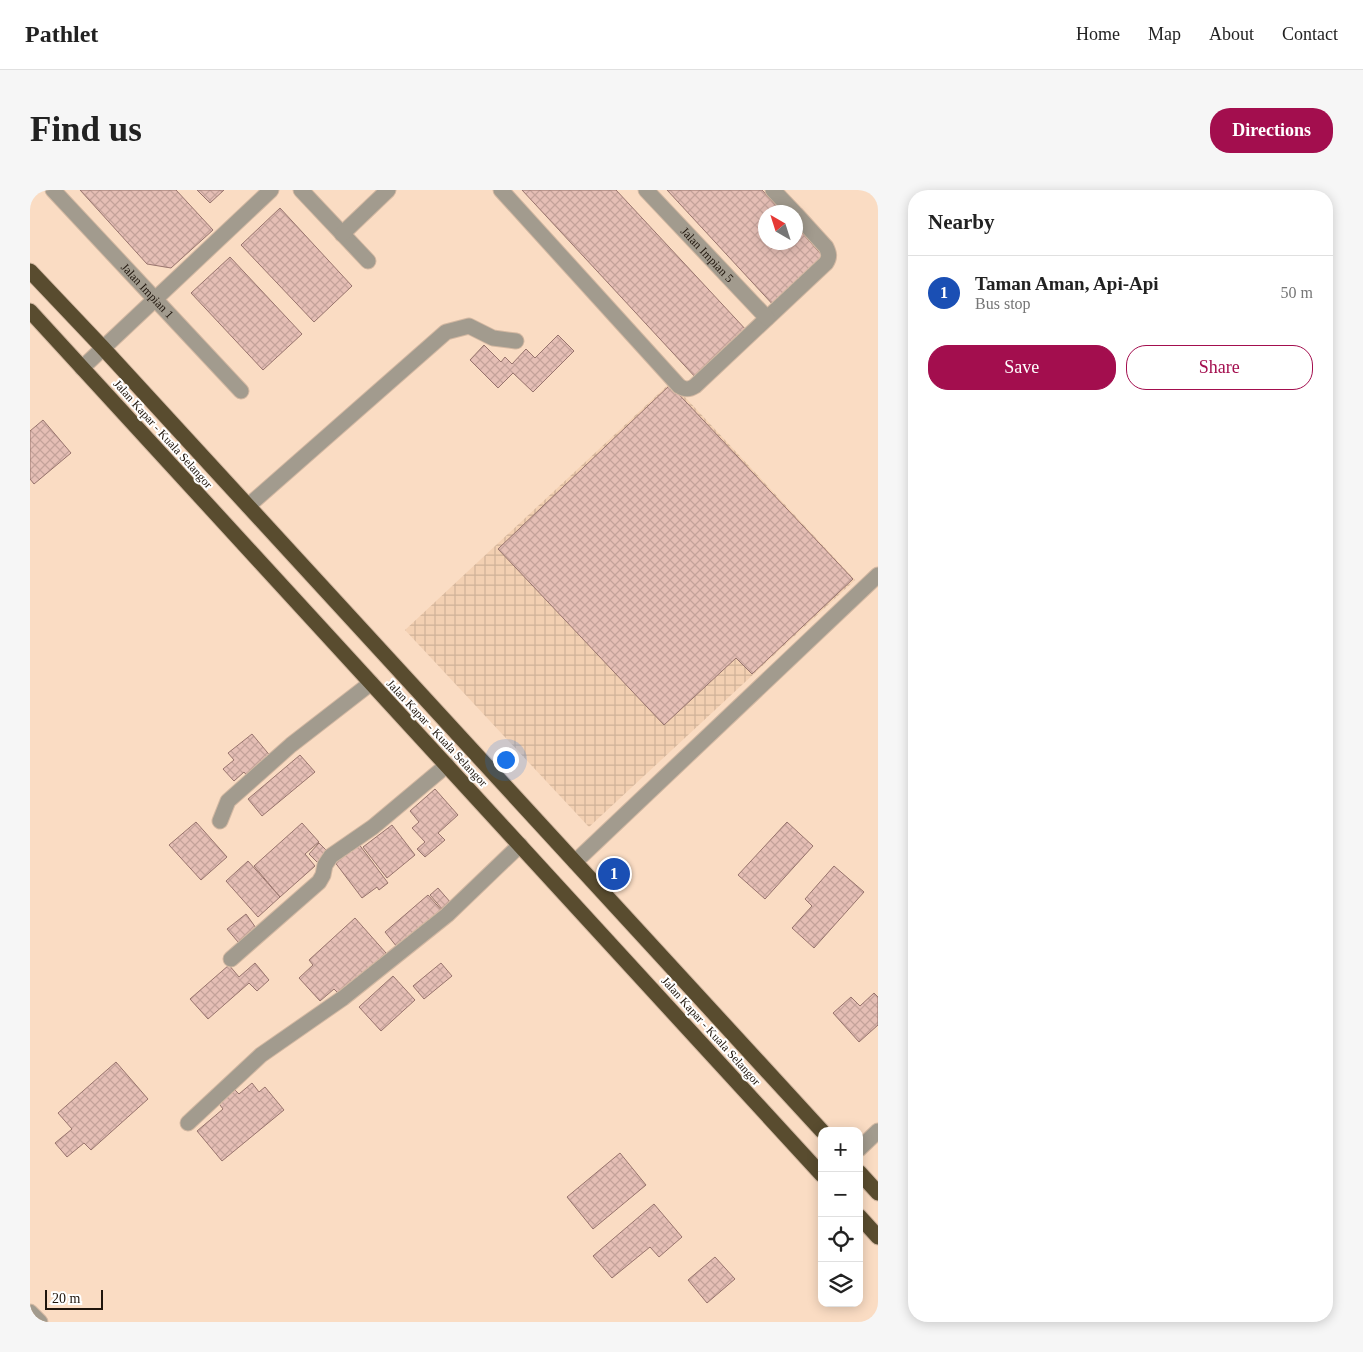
<!DOCTYPE html>
<meta charset="utf-8">
<style>
body{margin:0;font-family:"Times New Roman",serif;background:#f6f6f6;color:#222}
.controls{position:absolute;right:15px;bottom:15px;display:grid;overflow:hidden;border-radius:10px;box-shadow:0 2px 12px #0003}
.controls button{width:45px;height:45px;display:grid;place-items:center;padding:0;border:0;border-bottom:1px solid #e0e0e0;background:#fff;color:#222;font:25px sans-serif}
.compass{position:absolute;left:728px;top:15px;width:45px;height:45px;border-radius:50%;background:#fff;box-shadow:0 2px 12px #0003;rotate:321deg}
.scale{position:absolute;left:15px;bottom:12px;width:58px;box-sizing:border-box;padding-left:5px;border:2px solid #1f150c;border-top:0;font-size:14px;line-height:18px;white-space:nowrap;color:#1f150c;-webkit-text-stroke:4px #fff;paint-order:stroke}
.you{position:absolute;left:475px;top:569px;width:18px;height:18px;margin:-12px;border:4px solid #fff;border-radius:50%;background:#1a73e8;box-shadow:0 0 0 8px #1a73e833}
.badge{display:grid;place-items:center;width:32px;height:32px;border-radius:50%;background:#a30e4e;color:#fff;font-size:16px;font-weight:700}
.pin{position:absolute;translate:-50% -50%;border:2px solid #fff;box-shadow:0 1px 5px #0006}
.list{margin:0;padding:0;list-style:none}
h2{display:flex;justify-content:space-between;align-items:center;height:65px;margin:0;padding:0 20px;font-size:21px}
h2 small{font-size:16px;font-weight:400;color:#767676}
.list li{display:grid;grid-template-columns:32px 1fr auto;gap:15px;align-items:center;box-sizing:border-box;height:75px;padding:0 20px;border-top:1px solid #e0e0e0}
.list b{display:block;font-size:19px;white-space:nowrap}
.list p{margin:0;font-size:16px;white-space:nowrap;color:#767676}
.list em{font-size:16px;font-style:normal;color:#767676}
.actions{display:flex;gap:10px;padding:15px 20px}
.actions a{flex:1;padding:11px 0;border:1px solid #a30e4e;border-radius:20px;text-align:center;font-size:18px;color:#a30e4e}
.actions .main{background:#a30e4e;color:#fff}
.icon{flex:none;width:28px;height:28px;fill:none;stroke:currentColor;stroke-width:2;stroke-linecap:round;stroke-linejoin:round}
.map{position:relative;flex:none;width:848px;height:1132px;overflow:hidden;border-radius:20px}
header{display:flex;align-items:center;gap:30px;box-sizing:border-box;height:70px;padding:0 25px;background:#fff;border-bottom:1px solid #e0e0e0}
header strong{font-size:24px}
nav{display:flex;gap:28px;margin-inline-start:auto;font-size:18px}
.intro{display:flex;align-items:center;justify-content:space-between;box-sizing:border-box;height:120px;padding:0 30px}
h1{margin:0;font-size:35px}
.button{padding:12px 22px;border-radius:20px;background:#a30e4e;color:#fff;font-size:18px;font-weight:700}
main{display:flex;gap:30px;padding:0 30px}
aside{flex:1;background:#fff;border-radius:20px;box-shadow:0 2px 12px #0003}
.map>svg:first-child{display:block}
.industrial{fill:url(#industrial-grid)}
.building{fill:url(#building-cross-hatch);stroke:#98746d}
.lines{fill:none;stroke-linecap:round;stroke-linejoin:round}
.minor-casing{stroke:#d3b8a2;stroke-width:17}
.highway-casing{stroke:#d3b8a2;stroke-width:17}
.minor{stroke:#a29b8e;stroke-width:15}
.highway{stroke:#594c2f;stroke-width:15}
.labels{text-anchor:middle;stroke-width:4;stroke-linejoin:round;paint-order:stroke}
.street-label{font-size:12px;fill:#1f150c;stroke:#fff}
</style>
<header>
<strong>Pathlet</strong>
<nav><a>Home</a><a>Map</a><a>About</a><a>Contact</a></nav>
</header>
<div class="intro"><h1>Find us</h1><a class="button">Directions</a></div>
<main>
<div class="map">
<svg width="848" height="1132" viewBox="0 0 848 1132">
<defs>
<pattern id="industrial-grid" width="8" height="8" patternUnits="userSpaceOnUse" patternTransform="scale(1.25)"><rect width="8" height="8" fill="#f3d0b2"/><path d="M0 4h8M4 0v8" fill="none" stroke="#d0b298"/></pattern>
<pattern id="building-cross-hatch" width="8" height="8" patternUnits="userSpaceOnUse" patternTransform="scale(1.25)"><rect width="8" height="8" fill="#e5beb5"/><path d="M0 0l8 8M0 8l8-8" fill="none" stroke="#c4a29a"/></pattern>
</defs>
<rect width="100%" height="100%" fill="#fadcc3"/>
<path class="industrial" d="M641,192L825,390L559,637L375,440Z"/>
<g class="building">
<path d="M50,0H146L183,40L141,78L117,74Z"/>
<path d="M167,0H194L180,13Z"/>
<path d="M492,0H586L718,142L667,189Z"/>
<path d="M637,0H732L752,22H736V52H766V36L797,71L746,118Z"/>
<path d="M250,18L322,96L284,132L211,55Z"/>
<path d="M200,67L272,144L233,180L161,103Z"/>
<path d="M528,145L544,161L503,202L483,183L468,198L440,170L454,155L471,172L475,167L482,174L496,159L505,168Z"/>
<path d="M640,195L823,389L722,484L706,468L634,535L468,359Z"/>
<path d="M13,230L41,263L4,294L0,289V241Z"/>
<path d="M222,544L242,568L219,588L214,582L204,591L193,579L204,570L198,563Z"/>
<path d="M270,565L285,582L232,626L218,609Z"/>
<path d="M405,599L428,625L408,643L415,650L395,667L387,659L395,652L382,638L389,632L380,621Z"/>
<path d="M166,632L197,667L171,690L139,655Z"/>
<path d="M757,632L783,656L735,709L708,685Z"/>
<path d="M272,633L289,652L275,664L285,676L250,707L224,676Z"/>
<path d="M362,635L385,665L357,688L333,657Z"/>
<path d="M289,653L299,663L288,673L279,664Z"/>
<path d="M328,653L358,693L349,700L347,697L332,708L304,671Z"/>
<path d="M218,671L250,707L228,727L196,691Z"/>
<path d="M804,676L834,702L784,758L762,738L782,716L775,709Z"/>
<path d="M408,698L421,713L413,720L400,705Z"/>
<path d="M398,705L415,724L371,762L355,742Z"/>
<path d="M216,724L226,738L208,752L197,739Z"/>
<path d="M325,728L356,763L310,805L304,799L290,811L269,788L283,775L279,770Z"/>
<path d="M225,773L239,790L227,801L219,793L178,829L160,809L199,775L209,787Z"/>
<path d="M411,773L422,786L394,809L383,796Z"/>
<path d="M363,786L385,810L351,841L329,817Z"/>
<path d="M844,803L848,807V835L829,852L803,823L821,807L830,816Z"/>
<path d="M86,872L118,909L61,960L54,953L37,967L25,953L42,939L28,923Z"/>
<path d="M222,893L229,902L235,897L254,920L192,971L167,941L193,919L187,911L203,898L209,904Z"/>
<path d="M590,963L616,995L563,1039L537,1007Z"/>
<path d="M624,1014L652,1047L629,1067L620,1057L582,1088L563,1066Z"/>
<path d="M685,1067L705,1089L677,1113L658,1090Z"/>
</g>
<g class="lines">
<defs>
<g id="minor">
<path id="s1" d="M23,0L211,201"/>
<path d="M271,0L338,71"/>
<path d="M471,0L649,196C655,200 659,200 665,196L796,73C800,67 799,63 796,57L766,24"/>
<path id="s2" d="M616,0L737,128"/>
<path d="M743,0L764,22"/>
<path d="M312,44L358,0"/>
<path d="M52,178L241,0"/>
<path d="M218,316L416,142L439,136L463,148L486,151"/>
<path d="M190,631L198,611L261,555L341,493"/>
<path d="M545,672L848,385"/>
<path d="M201,769L289,692L293,685L295,675L301,666L343,637L417,575"/>
<path d="M158,933L231,865L313,808L417,725L490,655"/>
<path d="M829,959L848,941"/>
<path d="M0,1122L10,1132"/>
</g>
<g id="highway">
<path d="M0,81L73,158L792,941"/>
<path d="M0,121L792,985"/>
<path d="M829,982L848,1003"/>
<path d="M829,1026L848,1047"/>
</g>
</defs>
<use href="#minor" class="minor-casing"/>
<use href="#highway" class="highway-casing"/>
<use href="#minor" class="minor"/>
<use href="#highway" class="highway"/>
</g>
<g class="labels">
<g class="street-label">
<text dy="4" stroke="none"><textPath href="#s2" startOffset="89">Jalan Impian 5</textPath></text>
<text dy="4" stroke="none"><textPath href="#s1" startOffset="138">Jalan Impian 1</textPath></text>
<text transform="translate(133 244) rotate(48)" y="4">Jalan Kapar - Kuala Selangor</text>
<text transform="translate(407 543) rotate(47)" y="4">Jalan Kapar - Kuala Selangor</text>
<text transform="translate(681 841) rotate(48)" y="4">Jalan Kapar - Kuala Selangor</text>
</g>
</g>
</svg>
<div class="controls">
<button>+</button>
<button>−</button>
<button><svg class="icon" aria-label="locate" viewBox="0 0 24 24"><circle cx="12" cy="12" r="6"/><path d="M12 2v4M12 18v4M2 12h4M18 12h4"/></svg></button>
<button><svg class="icon" aria-label="layers" viewBox="0 0 24 24"><path d="M12 4l9 5-9 5-9-5zM3 14l9 5 9-5"/></svg></button>
</div>
<svg class="compass" viewBox="-18 -18 36 36"><path d="M0-13l5 13h-10z" fill="#e53935"/><path d="M0 13l5-13h-10z" fill="#767676"/></svg>
<div class="scale">20 m</div>
<div class="you"></div>
<div class="pin badge" style="left:584px;top:684px;background:#1a4fb4">1</div>
</div>
<aside>
<h2>Nearby<small></small></h2>
<ul class="list">
<li><span class="badge" style="background:#1a4fb4">1</span><div><b>Taman Aman, Api-Api</b><p>Bus stop</p></div><em>50 m</em></li>
</ul>
<div class="actions"><a class="main">Save</a><a>Share</a></div>
</aside>
</main>
